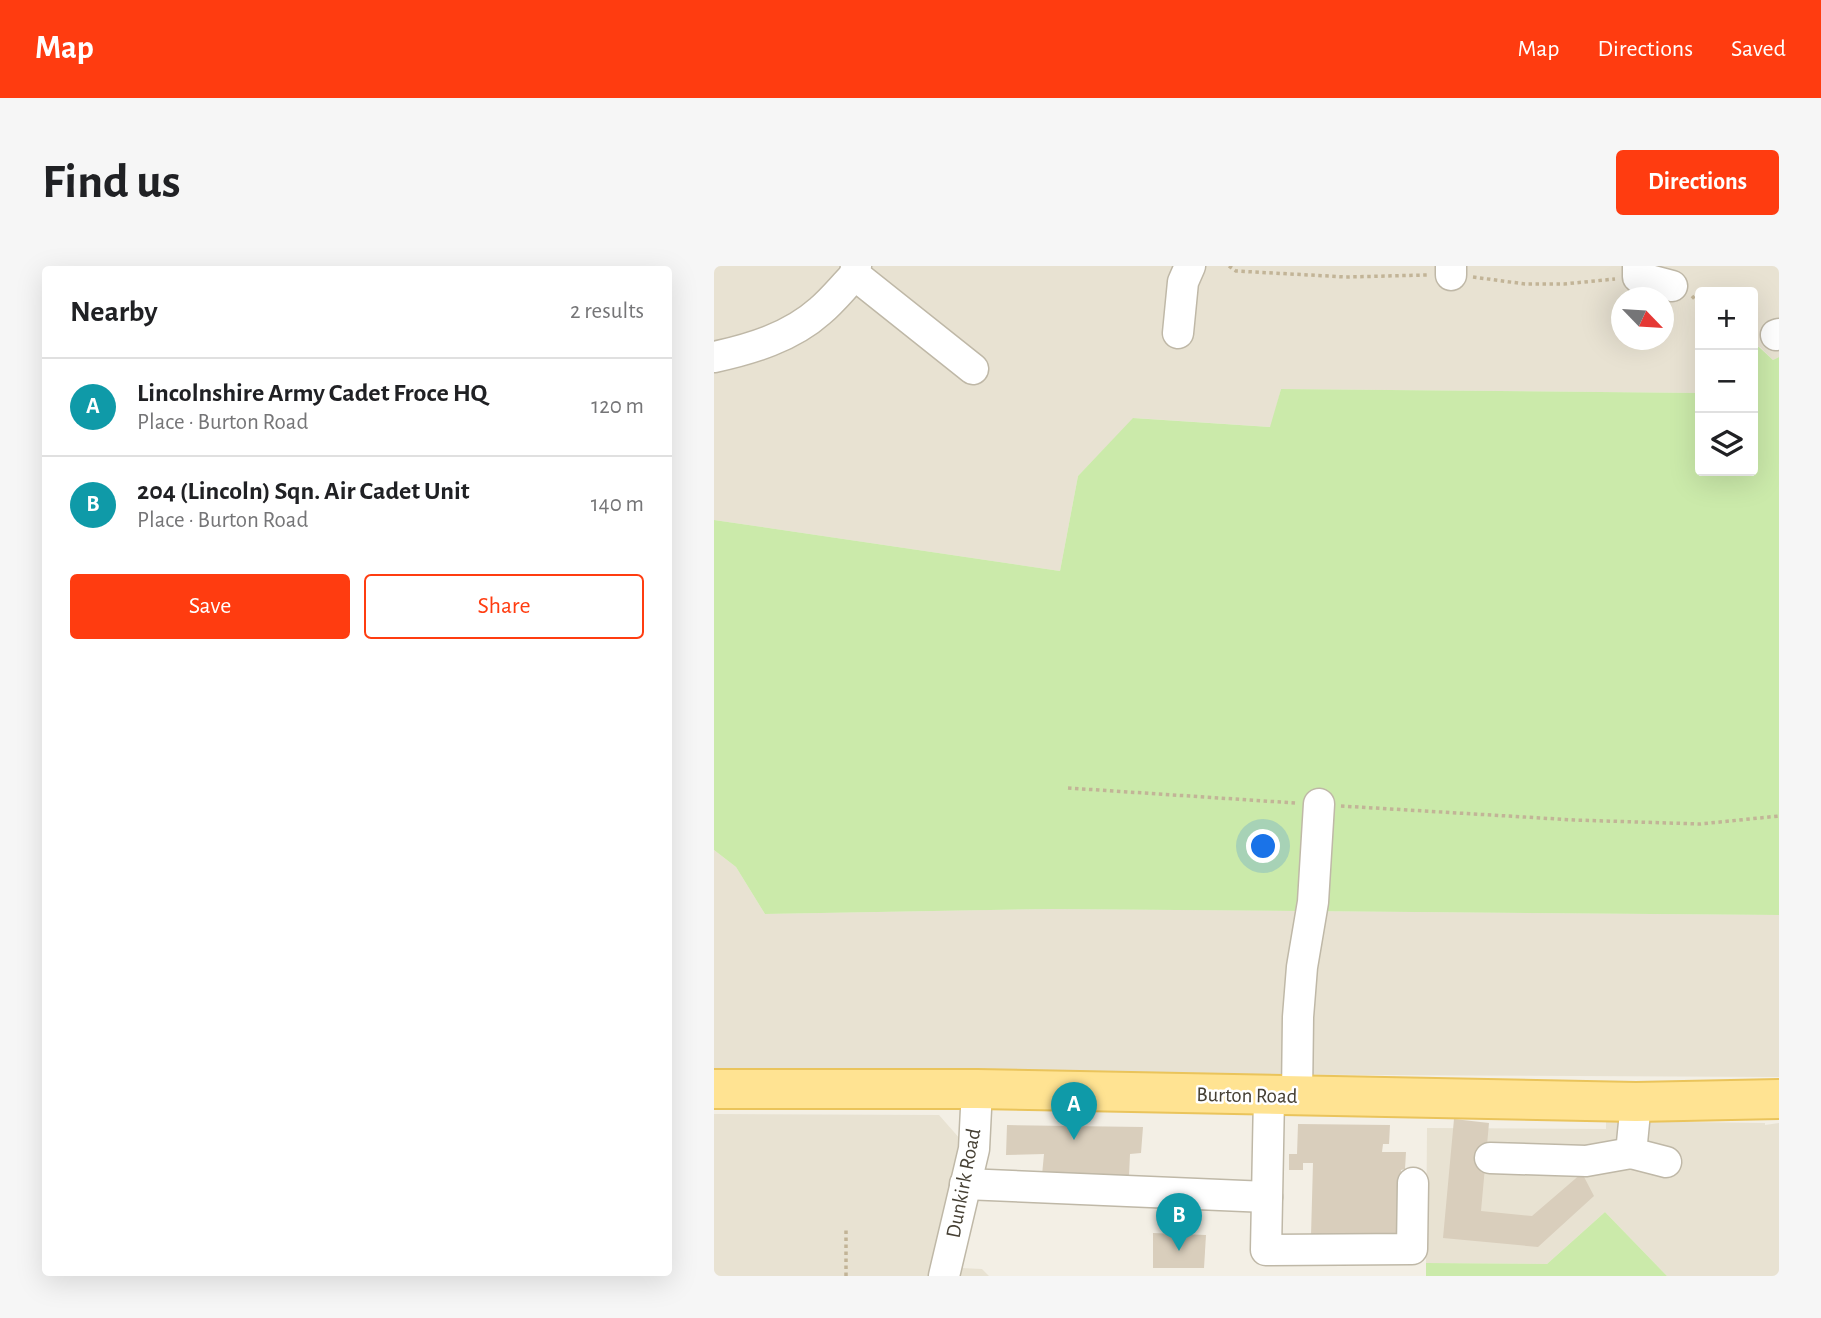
<!DOCTYPE html>
<meta charset="utf-8">
<style>
body{margin:0;font-family:"Alegreya Sans",sans-serif;background:#f6f6f6;color:#202124}
.controls{position:absolute;right:21px;top:21px;display:grid;overflow:hidden;border-radius:7px;box-shadow:0 7px 28px #0002}
.controls button{width:63px;height:63px;display:grid;place-items:center;padding:0;border:0;border-bottom:2px solid #e0e0e0;background:#fff;color:#202124;font:35px sans-serif}
.compass{position:absolute;left:897px;top:21px;width:63px;height:63px;border-radius:50%;background:#fff;box-shadow:0 7px 28px #0002;rotate:115deg}
.you{position:absolute;left:550px;top:581px;width:24px;height:24px;margin:-18px;border:5px solid #fff;border-radius:50%;background:#1a73e8;box-shadow:0 0 0 10px #1a73e833}
.badge{display:grid;place-items:center;width:46px;height:46px;border-radius:50%;background:#ff3c10;color:#fff;font-size:23px;font-weight:700}
.pin{position:absolute;translate:-50% -58px;filter:drop-shadow(0 2px 4px #0008)}
.pin::after{content:'';position:absolute;top:37px;width:24px;height:21px;background:inherit;clip-path:polygon(0 0,100% 0,50% 100%)}
.list{margin:0;padding:0;list-style:none}
h2{display:flex;justify-content:space-between;align-items:center;height:91px;margin:0;padding:0 28px;font-size:30px}
h2 small{font-size:23px;font-weight:400;color:#757577}
.list li{display:grid;grid-template-columns:46px 1fr auto;gap:21px;align-items:center;box-sizing:border-box;height:98px;padding:0 28px;border-top:2px solid #e0e0e0}
.list b{display:block;font-size:26px;white-space:nowrap}
.list p{margin:0;font-size:23px;white-space:nowrap;color:#757577}
.list em{font-size:23px;font-style:normal;color:#757577}
.actions{display:flex;gap:14px;padding:21px 28px}
.actions a{flex:1;padding:16px 0;border:2px solid #ff3c10;border-radius:7px;text-align:center;font-size:24px;color:#ff3c10}
.actions .main{background:#ff3c10;color:#fff}
.icon{flex:none;width:38px;height:38px;fill:none;stroke:currentColor;stroke-width:2;stroke-linecap:round;stroke-linejoin:round}
.map{position:relative;flex:none;width:1065px;height:1010px;overflow:hidden;border-radius:7px}
header{display:flex;align-items:center;gap:42px;box-sizing:border-box;height:98px;padding:0 35px;background:#ff3c10;color:#fff}
header strong{font-size:33px}
nav{display:flex;gap:38px;margin-inline-start:auto;font-size:24px}
.intro{display:flex;align-items:center;justify-content:space-between;box-sizing:border-box;height:168px;padding:0 42px}
h1{margin:0;font-size:49px}
.button{padding:18px 32px;border-radius:7px;background:#ff3c10;color:#fff;font-size:24px;font-weight:700}
main{display:flex;gap:42px;padding:0 42px}
aside{flex:1;background:#fff;border-radius:7px;box-shadow:0 7px 28px #0002}
.map>svg:first-child{display:block}
.residential{fill:#e8e2d2;fill-rule:evenodd}
.green{fill:#cbeaaa}
.building{fill:#d9cebc}
.lines{fill:none;stroke-linecap:round;stroke-linejoin:round}
.minor-casing{stroke:#bfb8a7;stroke-width:33}
.major-casing{stroke:#eac45b;stroke-width:42}
.path{stroke:#c2b497;stroke-width:3.5;stroke-dasharray:3.5 3.5;stroke-linecap:butt}
.minor{stroke:#fff;stroke-width:30}
.major{stroke:#ffe392;stroke-width:38}
.labels{text-anchor:middle;stroke-width:5;stroke-linejoin:round;paint-order:stroke}
.street-label{font-size:21px;fill:#464034;stroke:#fff}
</style>
<header>
<strong>Map</strong>
<nav><a>Map</a><a>Directions</a><a>Saved</a></nav>
</header>
<div class="intro"><h1>Find us</h1><a class="button">Directions</a></div>
<main>
<aside>
<h2>Nearby<small>2 results</small></h2>
<ul class="list">
<li><span class="badge" style="background:#0f9aa8">A</span><div><b>Lincolnshire Army Cadet Froce HQ</b><p>Place · Burton Road</p></div><em>120 m</em></li>
<li><span class="badge" style="background:#0f9aa8">B</span><div><b>204 (Lincoln) Sqn. Air Cadet Unit</b><p>Place · Burton Road</p></div><em>140 m</em></li>
</ul>
<div class="actions"><a class="main">Save</a><a>Share</a></div>
</aside>
<div class="map">
<svg width="1065" height="1010" viewBox="0 0 1065 1010">
<rect width="100%" height="100%" fill="#f3efe5"/>
<g class="residential">
<path d="M0,0H1065V91L1059,94L1046,81L1039,79V26H986V127L567,123L557,161L420,152L364,210L346,305L0,254ZM908,32H950V74H908Z"/>
<path d="M0,584L22,601L51,648L337,643L1065,649V811L0,806Z"/>
<path d="M0,848L225,849L247,874V1002L268,1003L275,1010H0Z"/>
<path d="M892,855L1051,857V859L1065,857V1010H953L891,946L833,998L712,997L713,862L892,863Z"/>
</g>
<g class="green">
<path d="M1039,79L1045,81L1059,94L1065,91V649L337,643L51,648L22,601L0,584V254L346,305L364,210L419,152L556,161L567,123L986,127V205H1039Z"/>
<path d="M891,946L953,1010H712V997L833,998Z"/>
</g>
<g class="building">
<path d="M740,853L775,857L767,945L818,950L868,907L880,930L824,981L729,972Z"/>
<path d="M584,858L676,859L675,878H669L668,886H692L691,903L687,904L685,971L597,970L599,897H589V904H575V888H583Z"/>
<path d="M293,859L429,861L427,887L416,888L415,910L328,909L330,888L292,889Z"/>
<path d="M439,967L492,969L490,1002H439Z"/>
</g>
<g class="lines">
<defs>
<g id="minor">
<path d="M142,0L141,9L259,103"/>
<path d="M924,0V11L958,20"/>
<path d="M737,9V0"/>
<path d="M464,67L469,16L476,0"/>
<path d="M1062,69L1065,68"/>
<path d="M0,91C37,83 77,71 106,45C119,34 129,21 141,9"/>
<path d="M555,830L552,984L698,983L699,917"/>
<path d="M583,830L584,751L588,701L599,636L605,538"/>
<path d="M917,887L952,896"/>
<path d="M776,892L872,895L917,887L922,836"/>
<path d="M251,918L553,931"/>
<path d="M230,1010L260,883L263,823"/>
</g>
<path id="major" d="M0,823H263L922,836L1065,833"/>
</defs>
<use href="#minor" class="minor-casing"/>
<use href="#major" class="major-casing"/>
<g class="path">
<path d="M515,0L522,5L632,11L713,9"/>
<path d="M759,11L811,18H850L901,13"/>
<path d="M978,30L986,39"/>
<path d="M354,522L581,537"/>
<path d="M627,540L860,554L986,558L1065,550"/>
<path d="M132,1010V963"/>
</g>
<use href="#minor" class="minor"/>
<use href="#major" class="major"/>
</g>
<g class="labels">
<g class="street-label">
<text transform="translate(533 829) rotate(1)" y="7">Burton Road</text>
<text transform="translate(249 917) rotate(-79)" y="7">Dunkirk Road</text>
</g>
</g>
</svg>
<div class="controls">
<button>+</button>
<button>−</button>
<button><svg class="icon" aria-label="layers" viewBox="0 0 24 24"><path d="M12 4l9 5-9 5-9-5zM3 14l9 5 9-5"/></svg></button>
</div>
<svg class="compass" viewBox="-18 -18 36 36"><path d="M0-13l5 13h-10z" fill="#e53935"/><path d="M0 13l5-13h-10z" fill="#757577"/></svg>
<div class="you"></div>
<div class="pin badge" style="left:360px;top:874px;background:#0f9aa8">A</div>
<div class="pin badge" style="left:465px;top:985px;background:#0f9aa8">B</div>
</div>
</main>
